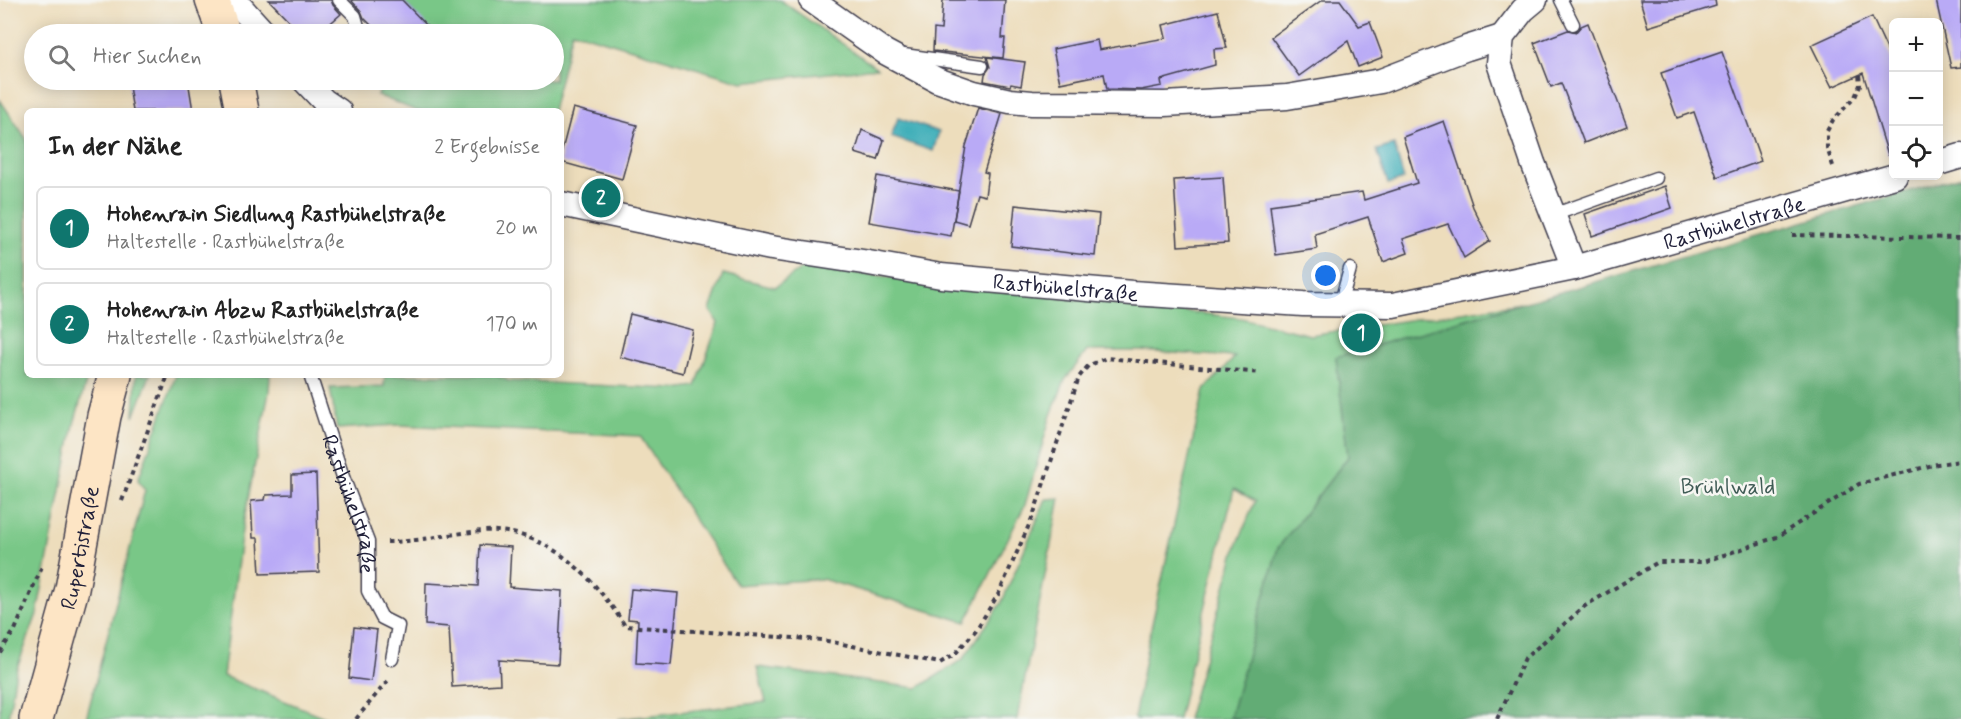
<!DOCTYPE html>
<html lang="de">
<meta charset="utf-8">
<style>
body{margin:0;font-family:Mynerve,sans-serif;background:#f6f6f6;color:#222}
.controls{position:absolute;right:18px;top:18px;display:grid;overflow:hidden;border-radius:9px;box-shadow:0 3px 15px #0003}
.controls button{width:54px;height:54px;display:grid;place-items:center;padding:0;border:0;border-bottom:2px solid #e0e0e0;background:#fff;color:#222;font:30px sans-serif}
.you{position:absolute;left:1326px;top:276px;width:21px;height:21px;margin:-15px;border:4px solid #fff;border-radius:50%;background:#1a73e8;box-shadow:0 0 0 9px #1a73e833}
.badge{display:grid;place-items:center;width:39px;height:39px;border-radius:50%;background:#0f766e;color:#fff;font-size:20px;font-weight:700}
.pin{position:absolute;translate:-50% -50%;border:3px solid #fff;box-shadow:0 2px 6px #0006}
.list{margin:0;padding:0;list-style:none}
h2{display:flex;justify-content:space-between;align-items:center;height:78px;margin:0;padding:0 24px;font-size:26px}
h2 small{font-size:20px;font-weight:400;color:#767676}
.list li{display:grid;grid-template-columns:39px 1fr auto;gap:18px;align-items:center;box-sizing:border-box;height:84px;margin:0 12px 12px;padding:0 12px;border:2px solid #e0e0e0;border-radius:9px}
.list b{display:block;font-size:22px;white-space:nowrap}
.list p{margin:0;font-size:20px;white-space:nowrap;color:#767676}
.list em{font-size:20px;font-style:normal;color:#767676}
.icon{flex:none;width:33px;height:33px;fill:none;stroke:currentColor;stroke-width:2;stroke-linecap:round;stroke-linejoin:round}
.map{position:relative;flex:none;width:1961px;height:719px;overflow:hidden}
.search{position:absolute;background:#fff;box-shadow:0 3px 15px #0003;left:24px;top:24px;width:540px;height:66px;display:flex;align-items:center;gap:15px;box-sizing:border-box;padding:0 21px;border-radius:33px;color:#767676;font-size:22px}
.panel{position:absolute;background:#fff;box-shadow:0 3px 15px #0003;left:24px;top:108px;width:540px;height:270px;border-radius:9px}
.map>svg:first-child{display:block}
.green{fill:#79c787;stroke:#4e7461;stroke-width:1.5}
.forest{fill:#62ac74;stroke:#426758;stroke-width:1.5}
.water{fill:#3fafb9;stroke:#30687a;stroke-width:1.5}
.building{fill:#b9aaf6}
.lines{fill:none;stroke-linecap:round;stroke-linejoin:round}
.service-casing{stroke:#403e4e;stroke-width:15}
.minor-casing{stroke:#403e4e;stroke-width:27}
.secondary-casing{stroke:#403e4e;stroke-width:36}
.path{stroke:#403e4e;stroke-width:4;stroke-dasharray:4.5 4.5;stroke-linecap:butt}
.service{stroke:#fff;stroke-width:12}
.minor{stroke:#fff;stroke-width:24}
.secondary{stroke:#fde5c5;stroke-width:33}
.labels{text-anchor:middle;stroke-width:5;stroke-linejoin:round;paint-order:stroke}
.street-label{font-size:22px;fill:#22223b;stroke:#f6f6f2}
.park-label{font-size:22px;fill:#405c56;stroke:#f6f6f2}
</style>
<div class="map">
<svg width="1961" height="719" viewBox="0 0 1961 719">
<rect width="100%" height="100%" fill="#f6f6f2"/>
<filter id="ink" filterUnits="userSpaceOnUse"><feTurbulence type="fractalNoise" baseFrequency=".0167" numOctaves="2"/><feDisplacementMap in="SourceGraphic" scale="12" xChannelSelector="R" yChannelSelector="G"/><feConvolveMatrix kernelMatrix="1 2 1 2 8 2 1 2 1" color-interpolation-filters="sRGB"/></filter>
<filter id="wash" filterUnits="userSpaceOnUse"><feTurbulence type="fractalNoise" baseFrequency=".008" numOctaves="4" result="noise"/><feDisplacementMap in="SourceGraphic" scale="24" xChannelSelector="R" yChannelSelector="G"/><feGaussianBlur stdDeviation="1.35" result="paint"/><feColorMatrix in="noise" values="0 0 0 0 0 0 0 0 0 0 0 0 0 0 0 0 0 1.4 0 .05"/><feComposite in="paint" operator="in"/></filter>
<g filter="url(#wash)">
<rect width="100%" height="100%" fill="#edddbc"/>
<g class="green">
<path d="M402,0H780L877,68L742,82L572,31L552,111H417L377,95L389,80H554V34H423L428,28Z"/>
<path d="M0,100L27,140V375H88L74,424L37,614L16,671L8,719H0Z"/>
<path d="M804,267L1241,318L1310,335L1521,303L1336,357L1348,457L1278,548L1231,717L1241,719H1187L1236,548L1255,501L1234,489L1178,719H1134L1148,642L1204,390L1235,357L1140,351H1087L1065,380L1051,415L1025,505L966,622L822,579L737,585L640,436L398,425L337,429L330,388L384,386L385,375H495L509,381L675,389L696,386L718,323L710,310L723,274L775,287Z"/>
<path d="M136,375H150L134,417Z"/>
<path d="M176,375H270L269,392L242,530L223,676L329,719H86L145,490L138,480Z"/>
<path d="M1060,498L1017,719H618L766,702L757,667L918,688L963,659L1001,604L1046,499Z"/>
</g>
<path class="forest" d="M1961,176V719H1241L1230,717L1278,548L1348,457L1336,357Z"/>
<g class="water">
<path d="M898,118L939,132L933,151L891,137Z"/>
<path d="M1394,145L1404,179L1388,184L1377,150Z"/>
</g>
<g id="blocks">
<g class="building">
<path d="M269,0H331L333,5L341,14L318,34H302Z"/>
<path d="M351,0H402L435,34H380L364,18L361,11Z"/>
<path d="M943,0H1005L1002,38H1005L1003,58L933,51L934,29L941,30Z"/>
<path d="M1322,0H1340L1359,26L1370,22L1383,57L1358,67L1348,41L1299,76L1271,37Z"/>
<path d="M1640,0H1715L1716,6L1648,27Z"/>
<path d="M1936,0H1961V67L1951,68Z"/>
<path d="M1218,11L1227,48L1214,49L1215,65L1161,80L1162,86L1141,90L1107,89L1104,74L1060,83L1053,49L1097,40L1099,50L1166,38L1163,25Z"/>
<path d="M1872,17L1893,62V154L1888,155L1863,73L1832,87L1811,45Z"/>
<path d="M1588,23L1627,126L1584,143L1561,83L1551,87L1534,43L1568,30L1576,32L1581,26Z"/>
<path d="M1722,52L1761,161L1717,177L1694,112L1677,118L1661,73Z"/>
<path d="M987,57L1025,62L1021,86L1011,84L1010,86L984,81L985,74L990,67Z"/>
<path d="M128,80H188L193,111H133Z"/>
<path d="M573,108L637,125L622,179L561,162V154Z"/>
<path d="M978,108L1002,114L984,172L988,173L985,196L977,194L968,224L954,220L966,146Z"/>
<path d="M1444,121L1473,207L1490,241L1464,258L1448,224L1403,239L1408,253L1383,262L1368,217L1315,234L1317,249L1276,255L1270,205L1362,192L1364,200L1417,183L1403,137Z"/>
<path d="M862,130L884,140L878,160L855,153Z"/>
<path d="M877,176L959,191L951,236L869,222Z"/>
<path d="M1223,177L1228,243L1178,246L1174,180Z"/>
<path d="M1665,186L1672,208L1592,236L1585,214Z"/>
<path d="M1015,205L1099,214L1095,256L1011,246Z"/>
<path d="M630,314L693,330L683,373L620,357Z"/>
<path d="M316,474L319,572L260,574L258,538H253L251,501L265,500L266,495L292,494V475Z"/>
<path d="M480,545L511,547L509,587L562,591L558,664L499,660L500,684L452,687L449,627L425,625L426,583L478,586Z"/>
<path d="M631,589L678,593L671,665L636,663L638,620L628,619Z"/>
<path d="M354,627L377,630L371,681L349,678Z"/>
</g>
</g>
</g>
<g filter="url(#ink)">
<use href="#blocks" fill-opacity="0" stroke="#403e4e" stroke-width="1.5"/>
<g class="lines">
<defs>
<g id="service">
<path d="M339,0L355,16L359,30L356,34"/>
<path d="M1561,0L1573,24"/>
<path d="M904,55L982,66"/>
<path d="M1553,215L1656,178"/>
<path d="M1340,305L1350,269"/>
<path id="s1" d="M310,375L343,477L368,542V591L382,618L398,626L392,659"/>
</g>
<g id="minor">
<path d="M234,0L265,34"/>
<path d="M811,0L885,52L937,80L974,93L1010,101L1032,103L1165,104L1287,97L1381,81L1467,48L1502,37"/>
<path d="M1535,0L1523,10L1502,37L1499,63L1533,163L1574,268"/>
<path d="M304,80L324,101L339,111"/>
<path d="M1938,163L1961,156"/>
<path id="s2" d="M561,204L771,248L863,262L941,276L1132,293L1303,304L1393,305L1574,268L1895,176"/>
</g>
<g id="secondary">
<path d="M212,0L224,34"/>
<path d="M236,80L242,111"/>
<path id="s3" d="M36,719L72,589L104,416L115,375"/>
</g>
</defs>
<use href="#service" class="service-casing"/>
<use href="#minor" class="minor-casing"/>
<use href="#secondary" class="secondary-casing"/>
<g class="path">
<path d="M1833,166L1827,148V131L1833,120L1855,97L1860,85L1859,74"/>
<path d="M1792,235L1961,238"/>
<path d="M122,501L168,375"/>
<path d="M387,542C419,542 451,533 483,531C546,527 594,577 625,626L822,640L940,663L955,654L976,630L999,593L1033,516L1079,377L1088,366L1106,358L1261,373"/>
<path d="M0,652L15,630L43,564"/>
<path d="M356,719L390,678"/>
<path d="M1497,719L1525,658L1585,606L1658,562H1703L1777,537L1859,484L1937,464L1961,461"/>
</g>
<use href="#service" class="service"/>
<use href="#minor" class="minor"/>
<use href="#secondary" class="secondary"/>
</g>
</g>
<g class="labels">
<g class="street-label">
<text dy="8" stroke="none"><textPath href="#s2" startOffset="1191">Rastbühelstraße</textPath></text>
<text dy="8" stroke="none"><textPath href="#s2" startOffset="512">Rastbühelstraße</textPath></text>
<text dy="8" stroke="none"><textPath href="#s1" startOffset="136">Rastbühelstraße</textPath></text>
<text dy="8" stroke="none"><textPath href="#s3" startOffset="177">Rupertistraße</textPath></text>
</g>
<g class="park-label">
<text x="1728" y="494">Brühlwald</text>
</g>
</g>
</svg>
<div class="controls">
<button>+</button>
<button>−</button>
<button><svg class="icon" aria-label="locate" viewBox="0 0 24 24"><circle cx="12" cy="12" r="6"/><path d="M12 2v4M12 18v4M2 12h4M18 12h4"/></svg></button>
</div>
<div class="you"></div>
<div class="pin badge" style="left:1361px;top:333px">1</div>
<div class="pin badge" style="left:601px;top:198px">2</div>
<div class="search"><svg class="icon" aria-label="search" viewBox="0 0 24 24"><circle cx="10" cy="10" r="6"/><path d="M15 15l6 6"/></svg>Hier suchen</div>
<section class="panel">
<h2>In der Nähe<small>2 Ergebnisse</small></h2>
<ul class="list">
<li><span class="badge">1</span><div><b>Hohenrain Siedlung Rastbühelstraße</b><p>Haltestelle · Rastbühelstraße</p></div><em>20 m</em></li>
<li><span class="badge">2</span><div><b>Hohenrain Abzw Rastbühelstraße</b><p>Haltestelle · Rastbühelstraße</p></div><em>170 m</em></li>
</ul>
</section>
</div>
